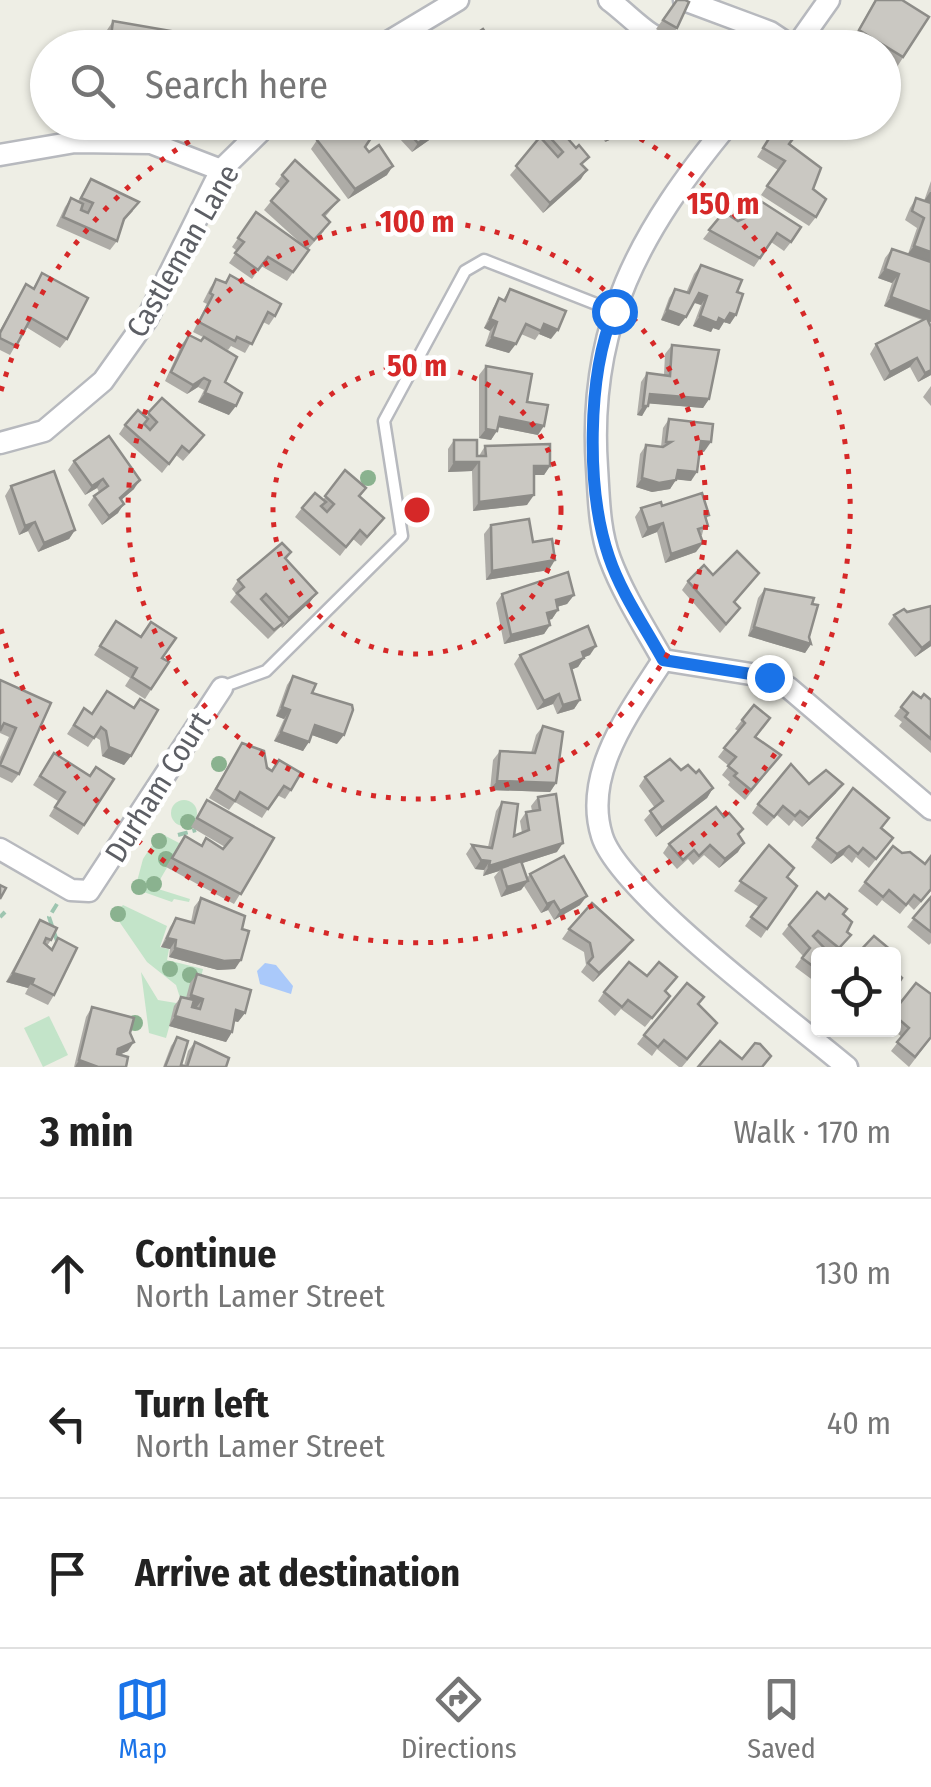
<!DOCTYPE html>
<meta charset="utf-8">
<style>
body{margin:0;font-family:"Fira Sans Condensed",sans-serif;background:#f6f6f6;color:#222}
.controls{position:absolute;right:30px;bottom:30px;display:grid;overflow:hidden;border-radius:10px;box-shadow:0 2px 8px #0004}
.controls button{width:90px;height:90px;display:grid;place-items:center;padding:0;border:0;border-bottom:2px solid #e0e0e0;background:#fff;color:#222;font:50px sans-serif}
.stop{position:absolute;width:30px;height:30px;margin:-22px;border:8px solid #1a73e8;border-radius:50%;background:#fff}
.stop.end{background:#1a73e8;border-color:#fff;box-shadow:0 2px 10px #0008}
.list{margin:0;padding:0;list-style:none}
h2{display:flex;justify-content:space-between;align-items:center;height:130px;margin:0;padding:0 40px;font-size:42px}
h2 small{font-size:32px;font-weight:400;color:#767676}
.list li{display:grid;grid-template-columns:65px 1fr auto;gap:30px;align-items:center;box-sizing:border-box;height:150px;padding:0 40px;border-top:2px solid #e0e0e0}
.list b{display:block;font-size:38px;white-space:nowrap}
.list p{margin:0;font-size:32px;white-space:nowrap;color:#767676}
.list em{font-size:32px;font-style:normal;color:#767676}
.icon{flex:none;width:55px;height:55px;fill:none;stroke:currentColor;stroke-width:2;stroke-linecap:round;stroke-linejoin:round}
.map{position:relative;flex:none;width:931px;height:1067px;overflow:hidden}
.search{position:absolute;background:#fff;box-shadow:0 2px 8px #0004;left:30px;right:30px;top:30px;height:110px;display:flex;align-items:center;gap:25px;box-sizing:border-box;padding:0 35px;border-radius:55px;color:#767676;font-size:38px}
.sheet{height:580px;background:#fff}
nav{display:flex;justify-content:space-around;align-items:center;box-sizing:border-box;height:140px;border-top:2px solid #e0e0e0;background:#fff;font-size:28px;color:#767676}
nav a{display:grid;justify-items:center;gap:5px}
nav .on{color:#1a73e8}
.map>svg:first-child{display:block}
.green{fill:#c3e4c9}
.water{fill:#aac9fa}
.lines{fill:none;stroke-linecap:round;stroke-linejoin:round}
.lane-casing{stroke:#b7b9be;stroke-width:15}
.street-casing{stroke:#b7b9be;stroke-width:25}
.path{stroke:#9dc5b0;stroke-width:4;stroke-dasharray:10 5;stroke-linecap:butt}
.lane{stroke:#fff;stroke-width:10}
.street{stroke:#fff;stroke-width:20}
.tree{fill:#8ab28f}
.wall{fill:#aeaca7}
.shaded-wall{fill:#8d8c88}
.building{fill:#cac8c2;stroke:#8d8c88;stroke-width:2.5}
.route{stroke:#1a73e8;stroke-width:12}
.ring{fill:none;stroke:#d62828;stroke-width:5;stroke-dasharray:5 10}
.labels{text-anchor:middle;stroke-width:9;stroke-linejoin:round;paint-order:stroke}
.street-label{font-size:30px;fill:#5d5f65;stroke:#fff}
.centre{fill:#d62828;stroke:#fff;stroke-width:5}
.ring-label{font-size:30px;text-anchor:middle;font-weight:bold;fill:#d62828;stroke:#fff;stroke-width:9;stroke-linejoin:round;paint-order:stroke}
</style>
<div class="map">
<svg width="931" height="1067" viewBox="0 0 931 1067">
<rect width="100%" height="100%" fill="#eeeee5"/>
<g class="green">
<circle cx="184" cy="813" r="13"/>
<path d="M160,833L181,844L155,888L190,899L189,902L174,899L172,902L135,889L143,859Z"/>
<path d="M123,905L167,926L160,947L169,949L167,960L203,969L199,986L185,1005L196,1008L175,1006L166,1038L149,1033L141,972L158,1000L182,1004L176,985L147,962L114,914Z"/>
<path d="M49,1016L68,1055L43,1067L24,1028Z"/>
</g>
<path class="water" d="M265,963L276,965L293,986L291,994L260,984L257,971Z"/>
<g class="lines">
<defs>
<path id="lane" d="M222,687L266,671L402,536L384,421L465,271L484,260L614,311"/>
<g id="street">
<path d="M609,0C630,15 651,42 677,44C698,46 714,37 733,48"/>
<path d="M684,0L770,32L794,48"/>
<path d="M378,48L458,0"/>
<path d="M795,48L829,0"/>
<path d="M730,122C640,230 587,325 597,468C599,498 599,530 610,559C623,594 645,628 663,660L769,677L789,688L931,809"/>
<path d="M0,155L75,142L151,143L221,170"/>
<path d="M0,443L44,431L103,381L147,319L221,170L270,122"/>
<path d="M663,660C631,710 582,773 602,836C619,892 795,1023 847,1067"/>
<path d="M0,849L71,890L89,891L222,688"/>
</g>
</defs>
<use href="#lane" class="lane-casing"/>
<use href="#street" class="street-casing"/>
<g class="path">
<path d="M178,835L196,830"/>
<path d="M57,904L49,917L57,941"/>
<path d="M0,917L5,912"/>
</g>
<use href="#lane" class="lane"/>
<use href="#street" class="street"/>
</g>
<g class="tree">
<circle cx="368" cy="478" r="8"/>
<circle cx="219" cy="764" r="8"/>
<circle cx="188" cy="822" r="8"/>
<circle cx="159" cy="841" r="8"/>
<circle cx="166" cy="859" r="8"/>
<circle cx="154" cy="884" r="8"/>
<circle cx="139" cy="887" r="8"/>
<circle cx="118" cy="914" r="8"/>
<circle cx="170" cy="969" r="8"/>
<circle cx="190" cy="975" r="8"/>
<circle cx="135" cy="1023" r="8"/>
</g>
<g class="wall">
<path d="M677,0V28L670,38L656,29Z"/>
<path d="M875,0H902L929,17L897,67L884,58V48H866L853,39Z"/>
<path d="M113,21L200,41L212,48H105L107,30Z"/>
<path d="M387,122H455L412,152L386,124Z"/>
<path d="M597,122H634L627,132L605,142Z"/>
<path d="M775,129L789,144L813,189L816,217L809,226L761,195L778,170L757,157Z"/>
<path d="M370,130L367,134L365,147L387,175L348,199L311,149L317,140Z"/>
<path d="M546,133L583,166L581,179L543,213L510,175Z"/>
<path d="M282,175L339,200L325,217L324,231L308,249L309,250L287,281L261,266L252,279L229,263L237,251L232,247L256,212L307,249L264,210L281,189L275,184Z"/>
<path d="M91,179L133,211L123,222L117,241L110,250L56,226L65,207L71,198L78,201Z"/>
<path d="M931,181V322L929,323L931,375L918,382L910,367L884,381L870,354L876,344L922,320L884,306L892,283L878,278L885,258L892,249L908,254L917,228L905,220L910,208L916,198L924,201Z"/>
<path d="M756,198L791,242L784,251L771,242L754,267L703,239L724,212L738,221L744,218Z"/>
<path d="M701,265L737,292L730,324L724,322L719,330L713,328L711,332L693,326L701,305L694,303L679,326L661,320L669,298L675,289L686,293L694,274Z"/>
<path d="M42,273L67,339L60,348L26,327L10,355L0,350V330L26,284L33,288Z"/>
<path d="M230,275L275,316L269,325L263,322L245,353L231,346L228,350L210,341L225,382L229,415L198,402L204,390L198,387L187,394L165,381L182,344L189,335L201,341L203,337L193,332L207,304L203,302L210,288L216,279L224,283Z"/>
<path d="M510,289L551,339L539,334L535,340L521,334L509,353L485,346L490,331L484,328L493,308L499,298L503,300Z"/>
<path d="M672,345L709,399L703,408L648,403L642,416L637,415L641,382L647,373L664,375L665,354Z"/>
<path d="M486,366L527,402L538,435L498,427L491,440L479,438V375Z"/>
<path d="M931,386V406L923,397Z"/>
<path d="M162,398L198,444L183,461L176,455L162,473L119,434L125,425L146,417Z"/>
<path d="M669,419L704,452L700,451L691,481L676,479L670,489L652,492L636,487L640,454L646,445L661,447L663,428Z"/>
<path d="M454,440L477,456H479L485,446L550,466L544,475H534L527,505L473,511L472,471L448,472V449Z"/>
<path d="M74,461L134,489L121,500L118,513L102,525L88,505L94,496L99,492L97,488L85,495L68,470Z"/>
<path d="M345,470L366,488L360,497L377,527L361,546L353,539L340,556L295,517L302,508L323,500Z"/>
<path d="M11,486L75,530L69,539L38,552L28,531L19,535L5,496Z"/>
<path d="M662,506L709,515L706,519L702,535L700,536L696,552L665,563L657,532L642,538L635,517L641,508Z"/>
<path d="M491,525L549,570L486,580L484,534Z"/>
<path d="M291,552L286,560L310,602L282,628L281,626L268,639L230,602L236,594L232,589L238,580Z"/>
<path d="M713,575L752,582L734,603L733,617L720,633L682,590L688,581Z"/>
<path d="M765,589L812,604L809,637L811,644L805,653L748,636L758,598Z"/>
<path d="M502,594L574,595L567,604L557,607L558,610L552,619L549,620L550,625L544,634L504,644L496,603Z"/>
<path d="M907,612L931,646L915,657L888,624L894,615Z"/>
<path d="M116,621L169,662L145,699L125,686L130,678L94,655Z"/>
<path d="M520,655H590L584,657L578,667L571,670L580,700L574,709L557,714L553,704L537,710L514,664Z"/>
<path d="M293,676L312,693L337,744L312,735L303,751L274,741L284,719L276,716L287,685Z"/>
<path d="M0,680L51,703L19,774L12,783L0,777V757L9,737L0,733Z"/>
<path d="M921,698L931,700V753L899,726L902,722L894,716L901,707Z"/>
<path d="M84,708L131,756L124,765L102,756L100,740L95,737L88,747L67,734Z"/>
<path d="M770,718L756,737L781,755L745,800L728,785L730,782L722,775L729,766L718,757L738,731L735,729L742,720Z"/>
<path d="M543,726L556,783L550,792L490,790L493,760L500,751L531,753L536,735Z"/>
<path d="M242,743L272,770L279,760L291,790L285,799L277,795L262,818L235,802L229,810L209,798Z"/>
<path d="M54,753L90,776L114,779L78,835L49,816L58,801L33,785Z"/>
<path d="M681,770L696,773L713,788L707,798L656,837L644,820L655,808L639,786L645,777Z"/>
<path d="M809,784L836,793L802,827L794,820L789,826L777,815L767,826L752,813L758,804Z"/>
<path d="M853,788L882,829L893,838L869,868L856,857L852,863L843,855L831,864L811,847Z"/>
<path d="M538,797L557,852L522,863L527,878L530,874L580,905L554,920L548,910L541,913L524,886L521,890L501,897L494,877L499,871L483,876L484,870L475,869L466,854L472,845L488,847L496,811L502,802L514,836L522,833L520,821L526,812L532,811L531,806Z"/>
<path d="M207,800L274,838L234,904L166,867L185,836L202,845L223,849L225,847L191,827Z"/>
<path d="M739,835L738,852L719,868L704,855L693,865L688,859L677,869L663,853L669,844Z"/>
<path d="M769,845L787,878L797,886L761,938L745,926L759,907L734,891Z"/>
<path d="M902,853L925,864L931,891L914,910L908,904L900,914L882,900L877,906L858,891L865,882Z"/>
<path d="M931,897V943L929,945L907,927Z"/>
<path d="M201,898L235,969L218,970L169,957L170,949L161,947L170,927L176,918L191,922L194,907Z"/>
<path d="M843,915L847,932L851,935L835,954H818V984L795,967L803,956L782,934L789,925Z"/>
<path d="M40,920L51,940L47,946L51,949L58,938L54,995L48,1005L25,994L28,988L6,982Z"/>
<path d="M569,929L626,949L593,982L581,972L586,965L584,952L562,939Z"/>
<path d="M197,974L245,1013L238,1022L234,1021L232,1032L226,1042L169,1026L174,1006L181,997L186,998L190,983Z"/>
<path d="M604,992H665L670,996L645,1027L621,1009L615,1016L598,1001Z"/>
<path d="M699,1004L711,1032L682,1067H679L657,1049L652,1056L637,1044L644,1035Z"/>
<path d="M92,1007L130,1033L128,1051L119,1055L126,1067H74L86,1017Z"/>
<path d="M894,1011L931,1038L909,1067L891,1051L902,1037L893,1030Z"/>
<path d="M177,1037L181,1065L184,1066L188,1051L195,1042L226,1067H163L171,1046Z"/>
</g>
<g class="shaded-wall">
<path d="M449,122H455L412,152L418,143Z"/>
<path d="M634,123L627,132L605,142L612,133Z"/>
<path d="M393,166L387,175L348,199L355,189Z"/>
<path d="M587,170L581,179L543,213L550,203Z"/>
<path d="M930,192H931V204L924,201Z"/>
<path d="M914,246L931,252V264L907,255Z"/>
<path d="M885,269L899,274L892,283L878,278Z"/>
<path d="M699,293L707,296L701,305L693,302Z"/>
<path d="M891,297L931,312V322L884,306Z"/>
<path d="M667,310L686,317L679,326L661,320Z"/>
<path d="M730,313L736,315L730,324L724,322L719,330L713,328L711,332L693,326L700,316L719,318Z"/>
<path d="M490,319L497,322L490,331L484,328Z"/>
<path d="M544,324L558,330L551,339L539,334Z"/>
<path d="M492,337L516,344L509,353L485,346Z"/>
<path d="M917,358L910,367L884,381L890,372Z"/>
<path d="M931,370V375L918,382L925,373Z"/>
<path d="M204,378L198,387L187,394L193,385Z"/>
<path d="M205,393L236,406L229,415L198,402Z"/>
<path d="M650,394L709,399L703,408L643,403Z"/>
<path d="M643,406H648L642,416L637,415Z"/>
<path d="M500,417L544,426L538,435L493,426Z"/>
<path d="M486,429L497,431L491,440L479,438Z"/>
<path d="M701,441L711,442L704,452L695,450Z"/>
<path d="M454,462H479L472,471L448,472Z"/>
<path d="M534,466H550L544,475H527Z"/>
<path d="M678,470L697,472L691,481L671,479Z"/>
<path d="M642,478L676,480L670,489L652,492L636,487Z"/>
<path d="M103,479L97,488L85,495L92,486Z"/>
<path d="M140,480L134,489L113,507L120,498Z"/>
<path d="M534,495L527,505L473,511L479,502Z"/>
<path d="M124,504L118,513L102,525L109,516Z"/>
<path d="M35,522L28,531L19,535L25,526Z"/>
<path d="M663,523L657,532L642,538L648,528Z"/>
<path d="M75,530L69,539L38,552L44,543Z"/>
<path d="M703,543L696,552L665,563L671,554Z"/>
<path d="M555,560L549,570L486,580L492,571Z"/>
<path d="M317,593L310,602L282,628L289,618Z"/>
<path d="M574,595L567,604L549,609L556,600Z"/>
<path d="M558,610L552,619L541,622L547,613Z"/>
<path d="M550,625L544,634L504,644L511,635Z"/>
<path d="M754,627L811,644L805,653L748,636Z"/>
<path d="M931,641V646L915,657L922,648Z"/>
<path d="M596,646L590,655L575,661L582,652Z"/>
<path d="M584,658L578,667L563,673L570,664Z"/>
<path d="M559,694L553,704L537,710L544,701Z"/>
<path d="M580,700L574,709L557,714L563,705Z"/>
<path d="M282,707L290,710L284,719L276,716Z"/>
<path d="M315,725L344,735L337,744L309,734Z"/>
<path d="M281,732L309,742L303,751L274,741Z"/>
<path d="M109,747L131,756L124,765L102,756Z"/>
<path d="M497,781L556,783L550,792L490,790Z"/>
<path d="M843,784L836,793L802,827L809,818Z"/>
<path d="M713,788L707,798L656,837L662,828Z"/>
<path d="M563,843L557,852L501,870V868L499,871L483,876L489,866Z"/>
<path d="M744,843L738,852L719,868L725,859Z"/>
<path d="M849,846L843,855L831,864L837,854Z"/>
<path d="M481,860L490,861L484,870L475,869Z"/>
<path d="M528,881L521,890L501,897L507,887Z"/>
<path d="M587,896L580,905L554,920L560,911Z"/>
<path d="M554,901L548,910L541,913L547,904Z"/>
<path d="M167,938L176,940L170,949L161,947Z"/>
<path d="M633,940L626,949L593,982L599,973Z"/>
<path d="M175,948L241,960L235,969L218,970L169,957Z"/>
<path d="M13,973L34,979L28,988L6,982Z"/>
<path d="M191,995L203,999L196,1008L184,1005Z"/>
<path d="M236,1010L245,1013L238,1022L230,1020Z"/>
<path d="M175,1016L232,1032L226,1042L169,1026Z"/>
<path d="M134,1042L128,1051L112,1058L118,1049Z"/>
<path d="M79,1060L98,1067H75Z"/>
</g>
<g class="building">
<path d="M677,0H685L689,2L677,28L663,20Z"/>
<path d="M876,0H902L929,17L903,57L859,30Z"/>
<path d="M113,21L200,36V41L213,42L212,48H130L110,44Z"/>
<path d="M483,29L496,48H455Z"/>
<path d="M342,122H362L370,130L366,132L371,138L365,147L369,152L379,145L393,166L355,189L317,140Z"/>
<path d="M399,122H449L418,143Z"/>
<path d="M607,122H634V123L612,133Z"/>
<path d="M555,124L576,148L579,145L589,157L581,164L587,170L550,203L516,166L540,137L558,157L563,152L546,133Z"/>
<path d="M775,129L792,140L789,144L821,168L813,189L826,199L816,217L767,186L785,161L763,148Z"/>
<path d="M295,160L339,200L323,215L330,222L314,240L271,201L288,181L282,175Z"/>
<path d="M91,179L139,202L124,219L117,241L63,217L71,198L83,204L81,210L88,213L93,203L81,198Z"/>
<path d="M756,198L801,227L791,242L777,233L760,258L709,230L724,212L738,221L747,217Z"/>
<path d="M916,198L931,203V252L914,246L924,218L912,211Z"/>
<path d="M256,212L309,250L293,272L268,257L258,270L235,253L244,242L238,238Z"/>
<path d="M892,249L931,262V312L891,297L899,274L885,269Z"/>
<path d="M701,265L742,280L737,292L743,294L736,315L730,313L725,321L719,318L717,323L700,316L707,296L699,293L686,317L667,310L675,289L689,293Z"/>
<path d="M42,273L88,298L67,339L31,318L16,346L0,338V333L26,284L34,289Z"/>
<path d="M230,275L281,304L275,316L268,312L252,344L237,337L235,341L199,322L213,295L210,293L216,279L226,283Z"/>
<path d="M510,289L566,311L558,330L544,324L541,331L526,324L516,344L492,337L497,322L490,319L499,298L505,301Z"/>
<path d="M927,318L931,327V370L925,373L917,358L890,372L876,344Z"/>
<path d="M189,335L201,341L204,337L237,357L225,382L242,393L236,406L205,393L210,381L204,378L193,385L171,372Z"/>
<path d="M672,345L719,350L709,399L650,394L648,406H643L647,373L670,376Z"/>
<path d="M486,366L532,374L527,402L548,405L544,426L500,417L497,431L486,429Z"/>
<path d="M162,398L204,435L189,452L182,446L169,464L125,425L138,410L148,419L144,424L150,430L157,422L148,413Z"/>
<path d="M669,419L713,424L711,442L701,441L697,472L678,470L676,480L659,483L642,478L646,445L663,447L671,442H666Z"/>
<path d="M109,436L140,480L120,498L124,504L109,516L94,496L108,486L103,479L92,486L74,461Z"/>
<path d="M454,440H477V456H486L485,446L550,444V466H534V495L479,502V462H454Z"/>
<path d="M345,470L366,488L359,496L384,518L367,537L360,530L346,547L302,508L315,493L326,502L321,506L327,512L334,504L325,496Z"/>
<path d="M54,471L75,530L44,543L35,522L25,526L11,486Z"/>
<path d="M702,493L709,515L705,516L708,526L698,529L703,543L671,554L663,523L648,528L641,508L661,502L662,506Z"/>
<path d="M529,519L533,542L552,539L555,560L492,571L491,525Z"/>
<path d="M282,543L291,552L285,558L317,593L289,618L266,594L261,599L283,623L274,630L237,593L244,587L238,580Z"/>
<path d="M737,551L759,573L734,602L740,608L726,624L688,581L704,565L713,575Z"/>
<path d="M568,572L574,595L556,600L558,610L547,613L550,625L511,635L502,594Z"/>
<path d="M765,589L814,598L812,604L818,605L809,637L811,644L754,627Z"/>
<path d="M931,606V641L922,648L894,615L904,609L907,612Z"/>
<path d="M116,621L141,637L151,622L176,638L162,658L169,662L151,689L132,677L137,668L100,646Z"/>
<path d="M588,626L596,646L582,652L584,658L570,664L580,700L563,705L559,694L544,701L520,655Z"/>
<path d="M293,676L316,684L312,693L352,705L353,710L344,735L315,725L309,742L281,732L290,710L282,707Z"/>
<path d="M0,680L51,703L19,774L0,765L16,728L4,723L0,731Z"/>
<path d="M107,691L134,708L140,699L158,710L131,756L109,747L106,731L101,727L94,738L74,725L84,708L92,714Z"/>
<path d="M913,692L921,698L924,694L931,700V739L905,717L908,713L901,707Z"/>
<path d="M754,705L770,718L755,737L781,755L751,790L734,776L737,773L728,766L736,757L724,748L745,723L742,720Z"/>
<path d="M543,726L563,732L556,783L497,781L500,751L535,753Z"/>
<path d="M242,743L264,751L267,768L272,771L279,760L301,773L291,790L284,786L268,809L240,792L235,801L216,789Z"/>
<path d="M54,753L90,776L96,767L114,779L84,825L55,807L65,792L40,776Z"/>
<path d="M670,759L681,770L688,765L696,773L699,770L713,788L662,828L650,811L663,801L645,777Z"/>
<path d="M791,764L809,784L826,770L843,784L809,818L800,811L795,816L783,806L774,817L758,804Z"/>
<path d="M853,788L889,818L881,828L893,838L876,859L863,848L858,854L849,846L837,854L817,838Z"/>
<path d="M556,794L563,843L489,866L490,861L481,860L472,845L492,848L502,802L518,804L514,836L529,830L526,812L540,810L538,797Z"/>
<path d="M207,800L274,838L241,894L172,858L185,836L202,846L206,838L223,849L232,838L197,818Z"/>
<path d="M716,807L724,817L729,813L743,829L738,834L744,843L725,859L710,845L699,856L694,850L683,860L669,844Z"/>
<path d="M769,845L794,868L787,877L797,886L767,929L751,917L766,898L740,881Z"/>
<path d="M893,846L902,853L910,852L925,864L931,856V889L921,901L914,895L906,905L889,890L883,897L865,882Z"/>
<path d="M564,856L587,896L560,911L554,901L547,904L530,874Z"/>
<path d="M521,861L528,881L507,887L501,868Z"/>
<path d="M0,885L6,888L0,899Z"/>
<path d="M817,892L825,899L829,894L847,909L843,914L852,922L847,932L851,935L839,948L818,931L813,936L830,954H818V970L802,958L810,948L789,925Z"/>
<path d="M931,897V932L913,918Z"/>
<path d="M201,898L245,916L242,929L249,931L241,960L224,961L175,948L176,940L167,938L176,918L194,923Z"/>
<path d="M592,903L633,940L599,973L588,963L593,957L590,943L569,929Z"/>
<path d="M40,920L57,928L51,940L46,938L44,943L52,950L58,938L77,948L54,995L32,984L34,979L13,973Z"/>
<path d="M874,936L892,951L889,954H857Z"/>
<path d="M629,962L647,976L659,962L677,977L665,991L670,996L652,1018L628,1000L622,1007L604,992Z"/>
<path d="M894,970L902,978L894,990Z"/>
<path d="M197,974L251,990L245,1013L236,1010L232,1032L175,1016L181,997L194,1000L192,1007L200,1009L203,999L191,995Z"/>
<path d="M687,983L704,997L698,1004L717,1023L687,1059L664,1040L658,1047L644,1035Z"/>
<path d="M916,983L931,994V1037L915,1057L897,1042L909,1028L894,1015V1011Z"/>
<path d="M92,1007L134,1018L130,1033L134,1042L118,1049L117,1054L128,1057L126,1067H98L79,1060Z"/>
<path d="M177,1037L188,1041L181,1065L187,1067H165Z"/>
<path d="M720,1041L742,1059L755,1043L760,1044L771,1056L762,1067H698Z"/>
<path d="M195,1042L229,1058L226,1067H187Z"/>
</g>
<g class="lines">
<path class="route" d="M614,311C587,376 586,490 609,557C621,593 645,627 663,660L769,677"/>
</g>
<g class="ring">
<circle cx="417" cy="510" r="144"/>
<circle cx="417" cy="510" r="289"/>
<path d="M1 391A433 433 0 0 1 220 124M614 124A433 433 0 1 1 1 629"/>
</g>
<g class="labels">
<g class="street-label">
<text transform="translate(183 251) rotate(-60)" y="10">Castleman Lane</text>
<text transform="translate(158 787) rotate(-58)" y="10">Durham Court</text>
</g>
</g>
<circle cx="417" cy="510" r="15" class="centre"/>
<g class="ring-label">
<text x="723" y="214">150 m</text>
<text x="417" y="232">100 m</text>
<text x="417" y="376">50 m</text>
</g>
</svg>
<div class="controls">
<button><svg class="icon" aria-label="locate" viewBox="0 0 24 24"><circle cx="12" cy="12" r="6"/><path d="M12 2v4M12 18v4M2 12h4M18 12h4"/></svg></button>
</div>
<div class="stop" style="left:614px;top:311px"></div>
<div class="stop end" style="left:769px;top:677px"></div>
<div class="search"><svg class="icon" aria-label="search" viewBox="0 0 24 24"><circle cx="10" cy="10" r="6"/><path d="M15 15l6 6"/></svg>Search here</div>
</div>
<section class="sheet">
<h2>3 min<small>Walk · 170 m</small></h2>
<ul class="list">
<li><svg class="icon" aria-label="ahead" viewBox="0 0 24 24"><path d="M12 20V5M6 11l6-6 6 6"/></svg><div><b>Continue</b><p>North Lamer Street</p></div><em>130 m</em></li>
<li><svg class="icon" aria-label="left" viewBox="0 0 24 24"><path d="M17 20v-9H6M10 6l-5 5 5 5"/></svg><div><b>Turn left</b><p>North Lamer Street</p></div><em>40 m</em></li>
<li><svg class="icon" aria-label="arrive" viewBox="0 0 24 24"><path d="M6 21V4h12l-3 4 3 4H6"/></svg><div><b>Arrive at destination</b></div></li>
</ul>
</section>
<nav>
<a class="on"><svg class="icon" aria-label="map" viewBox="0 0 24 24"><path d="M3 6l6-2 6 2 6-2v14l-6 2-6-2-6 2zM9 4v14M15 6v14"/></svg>Map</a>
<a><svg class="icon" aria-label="directions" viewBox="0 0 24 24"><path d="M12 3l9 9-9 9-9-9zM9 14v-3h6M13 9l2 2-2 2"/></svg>Directions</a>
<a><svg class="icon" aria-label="saved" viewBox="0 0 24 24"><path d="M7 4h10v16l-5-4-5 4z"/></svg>Saved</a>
</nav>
